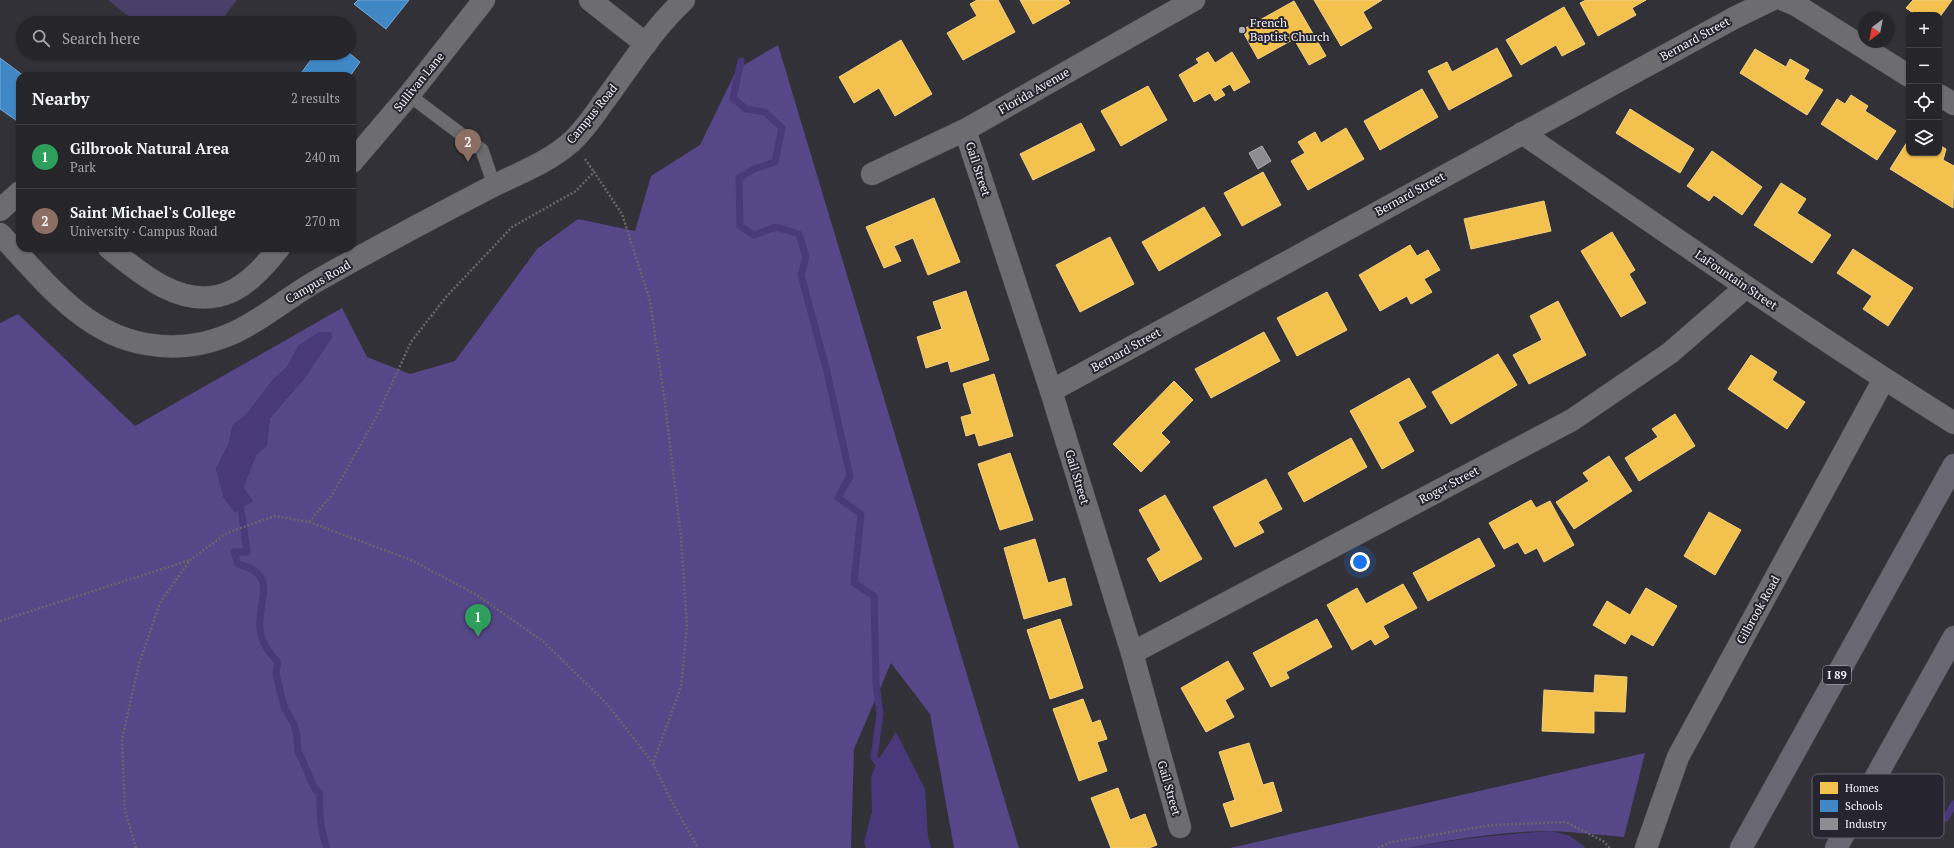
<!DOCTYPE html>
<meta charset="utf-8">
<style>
body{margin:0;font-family:"PT Serif",serif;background:#323135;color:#f1f3f6}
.controls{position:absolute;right:12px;top:12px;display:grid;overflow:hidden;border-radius:8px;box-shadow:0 1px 3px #0004}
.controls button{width:36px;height:36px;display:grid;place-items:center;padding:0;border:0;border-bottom:1px solid #424246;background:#262529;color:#f1f3f6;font:20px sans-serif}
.compass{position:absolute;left:1858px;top:12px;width:36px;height:36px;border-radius:50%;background:#262529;box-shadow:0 1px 3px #0004;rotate:212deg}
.you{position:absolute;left:1360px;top:562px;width:14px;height:14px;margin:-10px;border:3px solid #fff;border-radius:50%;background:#1a73e8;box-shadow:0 0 0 6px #1a73e833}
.badge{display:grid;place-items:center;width:26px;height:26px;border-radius:50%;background:#db2777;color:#fff;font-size:13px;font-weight:700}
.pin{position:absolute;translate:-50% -33px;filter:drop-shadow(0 1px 2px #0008)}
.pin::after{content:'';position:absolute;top:21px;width:14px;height:12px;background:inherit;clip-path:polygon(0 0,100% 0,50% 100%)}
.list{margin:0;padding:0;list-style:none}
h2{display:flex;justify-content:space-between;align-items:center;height:52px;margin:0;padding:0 16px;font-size:17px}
h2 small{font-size:13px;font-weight:400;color:#a4a5a8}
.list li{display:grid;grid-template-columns:26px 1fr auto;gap:12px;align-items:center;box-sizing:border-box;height:64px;padding:0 16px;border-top:1px solid #424246}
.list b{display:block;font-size:15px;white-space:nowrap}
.list p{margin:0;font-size:13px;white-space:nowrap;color:#a4a5a8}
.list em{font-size:13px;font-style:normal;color:#a4a5a8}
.icon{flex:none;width:22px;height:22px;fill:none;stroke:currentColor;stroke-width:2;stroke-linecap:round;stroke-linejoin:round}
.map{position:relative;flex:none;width:1954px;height:848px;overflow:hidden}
.search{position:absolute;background:#262529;box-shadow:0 1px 3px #0004;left:16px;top:16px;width:340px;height:44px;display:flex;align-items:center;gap:10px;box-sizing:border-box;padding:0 14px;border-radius:22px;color:#a4a5a8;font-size:15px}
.panel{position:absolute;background:#262529;box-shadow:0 1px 3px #0004;left:16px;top:72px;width:340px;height:180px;border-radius:12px}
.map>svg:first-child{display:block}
.green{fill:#484068}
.forest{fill:#564788;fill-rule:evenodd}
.water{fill:#49397b}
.homes{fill:#f2c14e;stroke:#f2d081}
.schools{fill:#3f88c5;stroke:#75a8d5}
.industry{fill:#8d8d92;stroke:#acabb1}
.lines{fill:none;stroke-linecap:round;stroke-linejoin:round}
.stream{stroke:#49397b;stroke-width:7}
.lane-casing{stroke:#4e4d53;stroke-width:14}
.street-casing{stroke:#4e4d53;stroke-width:23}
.highway-casing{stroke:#4e4d53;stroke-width:23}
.path{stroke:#67676a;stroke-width:2.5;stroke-dasharray:2 2;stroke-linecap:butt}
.lane{stroke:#6d6c71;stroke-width:13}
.street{stroke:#6d6c71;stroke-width:22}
.highway{stroke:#696772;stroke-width:22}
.poi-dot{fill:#afaeb5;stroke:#26252f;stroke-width:1.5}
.labels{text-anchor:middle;stroke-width:4;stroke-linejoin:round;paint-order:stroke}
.shield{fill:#26252f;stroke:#b6b4bc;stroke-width:1}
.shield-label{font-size:11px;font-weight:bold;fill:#f3f2f9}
.poi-label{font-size:12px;fill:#f3f2f9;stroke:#26252f;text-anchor:start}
.street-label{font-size:12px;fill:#f3f2f9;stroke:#26252f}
.key{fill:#26252f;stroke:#64626c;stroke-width:1}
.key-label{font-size:11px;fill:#f3f2f9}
</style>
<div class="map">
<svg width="1954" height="848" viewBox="0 0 1954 848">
<rect width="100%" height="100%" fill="#323137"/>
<path class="green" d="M108,0H237L219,23H137Z"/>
<g class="forest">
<path d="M778,45L1019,848H954L930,714L891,663L854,749L851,848H0V323L18,314L135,426L342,308L367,357L410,374L455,361L537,249L578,219L635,231L651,176L700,145L737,69ZM332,337L306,376L270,418L266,446L256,455L243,488L253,501L216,469L229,443L233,425L246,415L272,381L287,367L299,345Z"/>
<path d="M1645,753L1624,837C1600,835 1575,832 1551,831C1505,831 1453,839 1408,848H1230Z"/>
</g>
<g class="water">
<path d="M319,332H331L332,337L306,376L270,418L267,446L256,455L243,488L253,501L235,513L223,497L216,469L229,443L233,425L246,415L272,381L287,367L299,345Z"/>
<path d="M896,732L925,789L928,837L931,848H866L864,842L872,812L871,777L877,762Z"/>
<path d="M1551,831L1570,836L1586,848H1408C1455,839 1503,834 1551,831Z"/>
</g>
<g class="homes">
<path d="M977,0H998L1015,32L963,60L947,33L977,16L970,4Z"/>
<path d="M1020,0H1068L1070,3L1033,24Z"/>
<path d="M1314,0H1382L1363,12L1372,28L1341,46Z"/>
<path d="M1586,0H1646L1632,8L1636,15L1598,36L1580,3Z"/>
<path d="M1913,0H1952L1939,18V15H1916L1906,8Z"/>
<path d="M1294,1L1326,56L1309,65L1294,39L1258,59L1242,30Z"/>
<path d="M1564,7L1585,44L1562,56L1556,45L1521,65L1506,40Z"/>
<path d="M901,40L932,94L895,116L879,88L854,103L839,77Z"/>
<path d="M1497,48L1512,76L1449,110L1428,71L1447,62L1452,72Z"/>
<path d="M1755,49L1786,67L1790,59L1809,70L1804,79L1823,90L1807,115L1740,73Z"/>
<path d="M1208,52L1215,63L1232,52L1250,82L1234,91L1230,84L1221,89L1225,95L1215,101L1210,93L1194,102L1179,75L1199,63L1196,59Z"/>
<path d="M1148,86L1167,120L1121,146L1101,111Z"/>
<path d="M1422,89L1438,117L1380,150L1364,121Z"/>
<path d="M1851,95L1868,106L1865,111L1896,131L1877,160L1821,124L1837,99L1845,104Z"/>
<path d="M1630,109L1694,149L1680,173L1616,133Z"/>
<path d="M1081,123L1095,150L1033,180L1020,154Z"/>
<path d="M1346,128L1364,159L1308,190L1291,161L1305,153L1298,142L1315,132L1321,143Z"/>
<path d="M1909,139V153H1939V145L1946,149L1943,160L1954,166L1953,208L1890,169Z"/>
<path d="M1712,151L1762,187L1742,215L1714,195L1709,201L1687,186Z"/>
<path d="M1263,172L1281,205L1242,226L1224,193Z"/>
<path d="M1781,183L1806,199L1797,213L1831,235L1812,263L1754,225Z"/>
<path d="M934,198L960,262L928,275L913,238L894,246L901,261L884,268L866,227Z"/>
<path d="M1544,201L1551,231L1471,249L1464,219Z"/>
<path d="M1204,207L1221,235L1159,271L1142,242Z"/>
<path d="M1612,232L1635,270L1629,274L1646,303L1621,317L1581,251Z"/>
<path d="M1110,237L1134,284L1080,312L1056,265Z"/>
<path d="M1410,245L1417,256L1428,250L1440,270L1424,279L1432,292L1411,304L1407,296L1380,311L1359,275Z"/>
<path d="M1853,249L1913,288L1888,326L1863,309L1872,296L1837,273Z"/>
<path d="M966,291L989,360L951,372L948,361L926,368L917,337L942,329L933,302Z"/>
<path d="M1327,292L1347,330L1297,356L1277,318Z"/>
<path d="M1558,301L1586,355L1529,384L1513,355L1542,340L1530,316Z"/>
<path d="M1264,332L1280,361L1211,398L1195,369Z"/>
<path d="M1498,354L1517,385L1451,424L1432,392Z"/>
<path d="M1751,355L1777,372L1772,380L1805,402L1787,429L1728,389Z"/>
<path d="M994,374L1013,436L979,446L975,433L966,436L961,417L972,414L963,384Z"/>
<path d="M1409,378L1426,407L1398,422L1414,451L1382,469L1350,411Z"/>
<path d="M1174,381L1193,400L1161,433L1170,442L1141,472L1113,444Z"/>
<path d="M1675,414L1695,446L1639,481L1625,458L1658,437L1652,429Z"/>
<path d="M1351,438L1367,467L1304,502L1288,473Z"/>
<path d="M1010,453L1033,520L1000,530L978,464Z"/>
<path d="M1609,456L1632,491L1574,529L1556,502L1589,481L1583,473Z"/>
<path d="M1266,479L1282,509L1258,522L1264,532L1235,547L1213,507Z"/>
<path d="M1165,495L1202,559L1160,582L1147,559L1161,550L1139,510Z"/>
<path d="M1531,500L1536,508L1550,501L1574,545L1544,562L1537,548L1525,554L1518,542L1504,549L1489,523Z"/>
<path d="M1709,512L1741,530L1715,575L1684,556Z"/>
<path d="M1479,538L1495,566L1428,601L1413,573Z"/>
<path d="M1035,539L1048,583L1065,578L1072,605L1024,619L1004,548Z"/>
<path d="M1403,584L1417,608L1383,626L1389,637L1375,645L1371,639L1352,650L1327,605L1357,588L1366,604Z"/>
<path d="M1646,588L1677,606L1653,646L1631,634L1625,644L1593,625L1607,601L1630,615Z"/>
<path d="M1060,619L1083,688L1050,699L1027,630Z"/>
<path d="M1317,619L1332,647L1286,672L1289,678L1271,687L1253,653Z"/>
<path d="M1228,661L1244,689L1225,700L1234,717L1206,732L1181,688Z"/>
<path d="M1595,675L1627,677L1625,712L1594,711V733L1542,731L1544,690L1594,693Z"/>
<path d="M1083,699L1092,723L1100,720L1107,739L1097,742L1107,771L1079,781L1053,709Z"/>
<path d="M1249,743L1263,785L1273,782L1282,811L1231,827L1223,804L1235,800L1219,752Z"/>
<path d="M1118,788L1130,820L1145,814L1157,845L1149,848H1111L1091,798Z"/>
</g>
<g class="schools">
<path d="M358,0H409L386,29L354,4Z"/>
<path d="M316,53H320L328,59L332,53H349L360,62L350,76H299Z"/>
<path d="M0,58L24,76H20V123L0,109Z"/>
</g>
<path class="industry" d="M1262,146L1271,161L1258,169L1249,153Z"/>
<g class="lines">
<g class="stream">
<path d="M741,61L733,98L746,109L765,112L782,128L775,162L754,169L739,178L740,226L754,235L776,227L799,234L806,257L801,275L826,368L850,476L838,498L861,514L854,583L874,596L876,684L880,714L874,757L877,762"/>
<path d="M241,509L247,552H234L238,564C280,575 257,600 260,630C262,644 269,653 278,662L276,674L280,691L285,709L294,724L297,736L298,751L315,789L320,793C319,812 320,830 327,848"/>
<path d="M1946,818L1954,804"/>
</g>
<defs>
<path id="lane" d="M409,95L482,150L494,185"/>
<g id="street">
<path d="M590,0L646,44"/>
<path d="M1784,0L1796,5L1909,76"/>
<path d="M1939,95L1954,104"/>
<path d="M965,130L1051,391L1132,653L1180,827"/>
<path d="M1522,133C1665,231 1807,331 1954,423"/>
<path d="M352,162L409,95L484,0"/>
<path d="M872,174L965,130L1194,0"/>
<path d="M0,210L20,192"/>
<path d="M0,234C42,278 83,334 146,344C173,349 201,346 226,336C259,323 289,296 320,279C377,247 435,216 493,186C519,173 547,163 570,143C584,131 594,115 605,100C630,66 653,29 684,0"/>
<path d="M109,248C139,272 176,305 218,296C243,291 264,267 279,248"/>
<path d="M1051,391L1734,18L1771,0"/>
<path d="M1132,653L1572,420L1670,353L1746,287"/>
<path d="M1646,848L1678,757L1884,379"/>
</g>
<g id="highway">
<path d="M1741,848L1954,465"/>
<path d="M1836,848L1954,637"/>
</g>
</defs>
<use href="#lane" class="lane-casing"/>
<use href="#street" class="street-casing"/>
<use href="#highway" class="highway-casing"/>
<g class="path">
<path d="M585,159L594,172"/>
<path d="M309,522L411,560L477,595L544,642L607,704L653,763"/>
<path d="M0,621L190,560"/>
<path d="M136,848L125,811L122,739L139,664L160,603L190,560L227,533L275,516L309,522L332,495L377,416L411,342L446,297L512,227L576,191L594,172L622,214L650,301L665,403L681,537L687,626L681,687L653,763L672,802L698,848"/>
<path d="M1378,848L1391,842L1492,825L1566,822L1603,841L1610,848"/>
</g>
<use href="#lane" class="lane"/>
<use href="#street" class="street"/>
<use href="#highway" class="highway"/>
</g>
<circle class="poi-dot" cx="1242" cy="30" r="4"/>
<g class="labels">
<rect class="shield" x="1823" y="666" width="28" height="18" rx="3"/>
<g class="shield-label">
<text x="1837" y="679">I 89</text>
</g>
<g class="poi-label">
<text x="1250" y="27">French<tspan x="1250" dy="14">Baptist Church</tspan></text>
</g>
<g class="street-label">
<text transform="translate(1695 39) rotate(-29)" y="4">Bernard Street</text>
<text transform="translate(419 82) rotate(-51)" y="4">Sullivan Lane</text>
<text transform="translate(1034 91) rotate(-30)" y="4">Florida Avenue</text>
<text transform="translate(592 114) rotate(-51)" y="4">Campus Road</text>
<text transform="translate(978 169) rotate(72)" y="4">Gail Street</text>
<text transform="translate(1410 194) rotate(-29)" y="4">Bernard Street</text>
<text transform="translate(1736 280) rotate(34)" y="4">LaFountain Street</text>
<text transform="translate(318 282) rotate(-30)" y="4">Campus Road</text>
<text transform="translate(1126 350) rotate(-29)" y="4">Bernard Street</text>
<text transform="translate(1077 477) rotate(73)" y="4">Gail Street</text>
<text transform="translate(1449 485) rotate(-28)" y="4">Roger Street</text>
<text transform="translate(1758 610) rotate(-61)" y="4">Gilbrook Road</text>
<text transform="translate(1169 788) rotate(74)" y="4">Gail Street</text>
</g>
</g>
<rect x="1812" y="774" width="132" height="64" rx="6" class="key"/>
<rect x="1820" y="782" width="18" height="12" fill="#f2c14e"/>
<rect x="1820" y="800" width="18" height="12" fill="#3f88c5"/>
<rect x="1820" y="818" width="18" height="12" fill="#8d8d92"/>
<g class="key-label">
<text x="1845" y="792">Homes</text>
<text x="1845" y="810">Schools</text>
<text x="1845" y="828">Industry</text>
</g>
</svg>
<div class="controls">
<button>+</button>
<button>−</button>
<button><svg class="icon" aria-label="locate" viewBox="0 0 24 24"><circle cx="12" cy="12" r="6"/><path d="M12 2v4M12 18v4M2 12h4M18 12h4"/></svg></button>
<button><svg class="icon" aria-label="layers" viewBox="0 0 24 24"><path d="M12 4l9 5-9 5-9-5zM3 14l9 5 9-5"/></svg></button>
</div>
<svg class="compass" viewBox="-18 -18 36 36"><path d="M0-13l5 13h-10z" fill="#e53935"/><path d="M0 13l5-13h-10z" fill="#a4a5a8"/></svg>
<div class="you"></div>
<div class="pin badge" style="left:478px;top:637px;background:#2e9e5b">1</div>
<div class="pin badge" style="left:468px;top:162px;background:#8d6e63">2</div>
<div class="search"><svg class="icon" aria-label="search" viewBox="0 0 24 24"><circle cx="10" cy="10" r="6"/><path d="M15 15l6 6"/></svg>Search here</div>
<section class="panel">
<h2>Nearby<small>2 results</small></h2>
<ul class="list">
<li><span class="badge" style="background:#2e9e5b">1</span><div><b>Gilbrook Natural Area</b><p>Park</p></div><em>240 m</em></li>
<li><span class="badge" style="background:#8d6e63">2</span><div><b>Saint Michael's College</b><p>University · Campus Road</p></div><em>270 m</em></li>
</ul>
</section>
</div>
